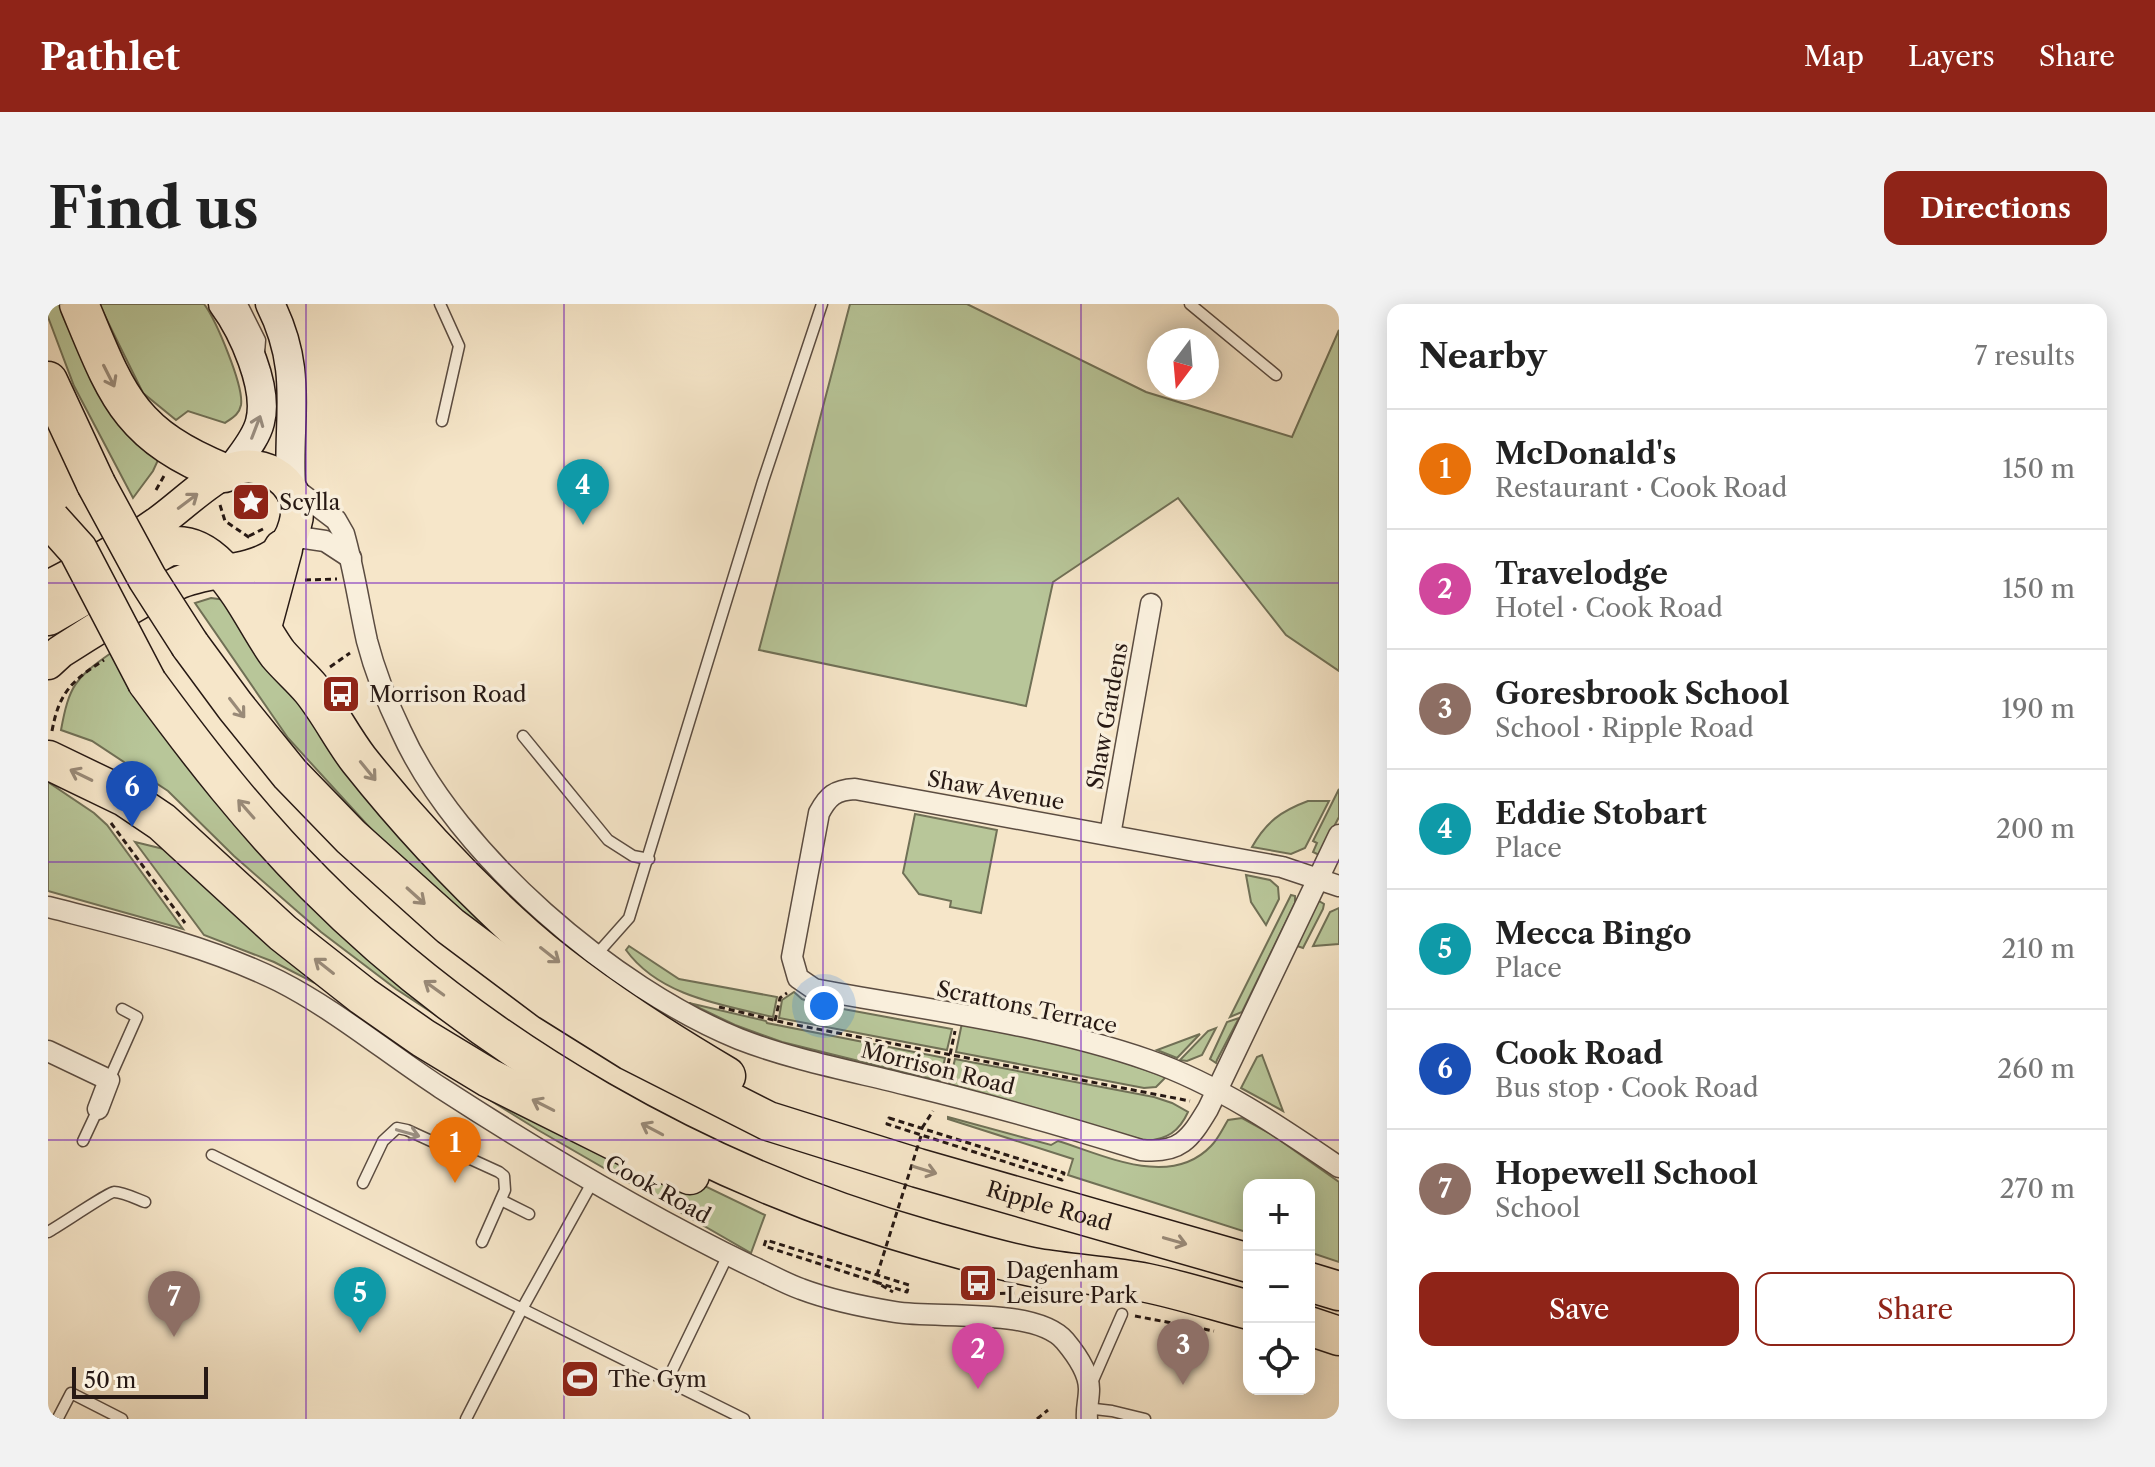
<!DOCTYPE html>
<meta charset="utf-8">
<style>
body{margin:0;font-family:"Libre Caslon Text",serif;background:#f2f2f2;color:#222}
.controls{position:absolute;right:24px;bottom:24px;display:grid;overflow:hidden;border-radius:16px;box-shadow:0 4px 20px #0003}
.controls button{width:72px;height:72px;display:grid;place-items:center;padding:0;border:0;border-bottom:2px solid #e0e0e0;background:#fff;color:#222;font:40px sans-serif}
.compass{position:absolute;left:1099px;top:24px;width:72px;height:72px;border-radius:50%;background:#fff;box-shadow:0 4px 20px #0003;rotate:196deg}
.scale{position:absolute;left:24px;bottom:20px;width:136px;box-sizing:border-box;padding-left:8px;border:4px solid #271914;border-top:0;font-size:22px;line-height:28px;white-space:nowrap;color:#271914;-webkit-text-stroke:6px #f9efdc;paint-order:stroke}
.you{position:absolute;left:776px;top:702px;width:28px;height:28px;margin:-20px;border:6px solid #fff;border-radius:50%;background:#1a73e8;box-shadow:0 0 0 12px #1a73e833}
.badge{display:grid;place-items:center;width:52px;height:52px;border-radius:50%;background:#8f2418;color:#fff;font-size:26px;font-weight:700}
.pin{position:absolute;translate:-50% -66px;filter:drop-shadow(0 2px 4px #0008)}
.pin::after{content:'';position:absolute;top:42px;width:28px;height:24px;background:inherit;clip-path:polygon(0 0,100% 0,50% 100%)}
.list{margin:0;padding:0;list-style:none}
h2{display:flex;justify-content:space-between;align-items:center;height:104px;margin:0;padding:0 32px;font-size:34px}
h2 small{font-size:26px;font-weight:400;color:#767676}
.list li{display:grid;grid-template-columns:52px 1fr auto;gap:24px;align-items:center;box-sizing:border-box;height:120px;padding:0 32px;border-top:2px solid #e0e0e0}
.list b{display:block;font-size:30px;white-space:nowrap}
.list p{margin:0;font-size:26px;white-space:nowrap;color:#767676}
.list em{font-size:26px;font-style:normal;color:#767676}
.actions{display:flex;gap:16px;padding:24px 32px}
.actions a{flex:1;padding:18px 0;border:2px solid #8f2418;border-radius:16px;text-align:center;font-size:28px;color:#8f2418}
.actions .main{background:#8f2418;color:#fff}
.icon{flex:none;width:44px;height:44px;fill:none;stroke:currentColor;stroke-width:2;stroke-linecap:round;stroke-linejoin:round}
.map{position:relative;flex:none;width:1291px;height:1115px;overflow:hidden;border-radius:16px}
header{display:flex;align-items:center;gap:48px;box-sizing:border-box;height:112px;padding:0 40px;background:#8f2418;color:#fff}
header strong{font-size:38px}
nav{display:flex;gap:44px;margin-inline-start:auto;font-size:28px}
.intro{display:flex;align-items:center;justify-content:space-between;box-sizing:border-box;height:192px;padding:0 48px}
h1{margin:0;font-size:56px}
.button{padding:20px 36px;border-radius:16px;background:#8f2418;color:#fff;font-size:28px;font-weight:700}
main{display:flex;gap:48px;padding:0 48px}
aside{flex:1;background:#fff;border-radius:16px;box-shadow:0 4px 20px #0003}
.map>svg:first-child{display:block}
.green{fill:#b8c699;stroke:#707056;stroke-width:2}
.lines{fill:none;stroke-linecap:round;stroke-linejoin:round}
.lane-casing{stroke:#5b4c41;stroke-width:13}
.street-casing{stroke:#5b4c41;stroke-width:23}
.secondary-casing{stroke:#271914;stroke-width:31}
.primary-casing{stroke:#271914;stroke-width:35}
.highway-casing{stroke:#271914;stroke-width:41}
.path{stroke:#271914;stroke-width:3;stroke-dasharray:6 4;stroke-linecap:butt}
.lane{stroke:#f9efdc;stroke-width:10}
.street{stroke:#f9efdc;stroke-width:20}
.secondary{stroke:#f9efdc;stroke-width:28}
.primary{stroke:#f6e6c9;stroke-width:32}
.highway{stroke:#f6e6c9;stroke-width:38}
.highway-bridge-casing{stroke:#271914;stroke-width:41;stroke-linecap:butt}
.path-bridge{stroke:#271914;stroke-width:3;stroke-dasharray:6 4;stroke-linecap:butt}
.highway-bridge{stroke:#f6e6c9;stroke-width:38}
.oneway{stroke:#998a78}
.oneway2{stroke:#9a8f82}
.grid{fill:none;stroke:#7b2cbf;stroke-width:2;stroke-opacity:0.55}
.labels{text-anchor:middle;stroke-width:7;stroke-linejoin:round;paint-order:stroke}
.poi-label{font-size:22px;fill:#271914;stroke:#f9efdc;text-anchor:start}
.street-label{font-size:22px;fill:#271914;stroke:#f9efdc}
</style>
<header>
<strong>Pathlet</strong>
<nav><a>Map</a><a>Layers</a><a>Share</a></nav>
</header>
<div class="intro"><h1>Find us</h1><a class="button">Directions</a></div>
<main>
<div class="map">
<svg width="1291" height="1115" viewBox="0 0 1291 1115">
<rect width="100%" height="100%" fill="#f6e6c9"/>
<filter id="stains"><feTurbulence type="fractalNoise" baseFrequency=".0025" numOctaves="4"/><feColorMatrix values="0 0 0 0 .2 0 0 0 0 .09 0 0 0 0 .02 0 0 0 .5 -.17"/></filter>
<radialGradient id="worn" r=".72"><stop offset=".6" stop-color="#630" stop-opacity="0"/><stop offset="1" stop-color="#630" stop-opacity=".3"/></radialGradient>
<g class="green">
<path d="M0,0H27L116,143L105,167L85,194L26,82L0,13Z"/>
<path d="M51,0H156C168,16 196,82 193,101C191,111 184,114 177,119L140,107L128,116L95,89Z"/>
<path d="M802,0H919L1098,88L1244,133L1291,26V367L1238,331L1130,194L1005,278L978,402L711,346Z"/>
<path d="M163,294L178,296L504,672L434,629L334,537L240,434L147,299Z"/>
<path d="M63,349L464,761L348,685L273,628L186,552L120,487L44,437L13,426C21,382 27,374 63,349Z"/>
<path d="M0,478L46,509L59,521L135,625L0,587Z"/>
<path d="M1291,485V513L1271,551L1265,548L1269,539L1265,537Z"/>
<path d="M1260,497H1281L1257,544L1243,550L1204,543C1218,518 1233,507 1260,497Z"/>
<path d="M867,510L949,526L933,609L902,603L903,597L871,590L855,569Z"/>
<path d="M87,538L140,551L495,804L717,911L703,949L490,826L408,775L267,679L226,658L156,631Z"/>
<path d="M1198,571L1222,576L1230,583L1231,595L1218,621L1203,598Z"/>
<path d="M1243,591L1247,592V599L1194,708L1182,713Z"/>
<path d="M1271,597L1276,600L1275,605L1255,644L1246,641L1265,604Z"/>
<path d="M1291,604V640L1265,642L1282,608Z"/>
<path d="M581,642L631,675L729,693L725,713C674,701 611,692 578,646Z"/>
<path d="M746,688L754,695L768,700L904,725L899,746L731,714L734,696Z"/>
<path d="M641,699L718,717L719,719L897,754L892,777L734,738L687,721Z"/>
<path d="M1191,714L1169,756L1168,759L1162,755L1179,718Z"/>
<path d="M914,719L1035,744L1118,773L1108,783L1096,784L908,748Z"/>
<path d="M1168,724L1154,751L1139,757L1132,756L1160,727Z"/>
<path d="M1152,730L1129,754L1109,746Z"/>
<path d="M1214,751L1235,807L1193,784L1209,753Z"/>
<path d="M907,755L1106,793L1124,799L1140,808C1131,828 1119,835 1098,837L901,780Z"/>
<path d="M900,813L1003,841L1010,837C1056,851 1122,885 1163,842C1170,835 1175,824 1180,816L1194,814L1223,830L1291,878V958L1261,948V881H1201V929L1020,871L1025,855L900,815Z"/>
</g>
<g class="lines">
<defs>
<g id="lane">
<path d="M194,0L212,36L211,49"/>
<path d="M392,0L411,42L394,117"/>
<path d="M1142,0L1228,71"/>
<path d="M475,432L560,536L585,552L601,555"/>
<path d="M549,650L581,614L715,177L774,0"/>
<path d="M61,776L89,713L74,705"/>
<path d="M35,837L50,805"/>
<path d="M164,851L696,1115"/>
<path d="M315,879L335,837L349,824L359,826L451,868L456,872L457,886L434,938"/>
<path d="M453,896L481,910"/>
<path d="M0,928C11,922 61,888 66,888C75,888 89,895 97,898"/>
<path d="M619,1077L680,951"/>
<path d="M1043,1081L1074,1010"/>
<path d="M1038,1104L1064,1107L1097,1115"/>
<path d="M10,1114L23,1089L74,1115"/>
<path d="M418,1115L474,1005L545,877"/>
</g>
<g id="street">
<path d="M243,182L288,216L296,230C306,265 311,301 319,337C327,368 339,398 353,427C409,551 566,684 691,735C745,756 804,767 860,781C939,800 1016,822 1093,846C1132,850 1142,835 1160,805L1291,531"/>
<path d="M243,232L277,237L303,254"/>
<path d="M1062,531L1103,300"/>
<path d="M1291,582L1234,563L807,485C787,486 780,492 771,509L744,653L750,674L766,685C877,706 993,719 1100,756C1169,780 1231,822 1291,863"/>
<path d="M0,603C78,623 158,641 231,677C288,706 339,749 393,784C492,848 596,910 703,962C719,969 736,979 753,985C782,996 816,1003 847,1008C889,1015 988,1003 1017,1037C1027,1049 1041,1069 1041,1085C1041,1096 1038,1104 1039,1115"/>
<path d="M0,747L61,776L50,805"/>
</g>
<g id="secondary">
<path d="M175,0C195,27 221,84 212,118C208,135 193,151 183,166"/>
<path d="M222,0C256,67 239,113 243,182"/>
</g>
<path id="primary" d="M0,283C37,264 77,242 111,218C132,203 157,178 180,167C216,151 259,181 247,221C244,233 237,244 227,251C198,270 159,265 128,280C88,298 49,325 12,348L0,359"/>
<g id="highway">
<path d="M31,0C69,91 80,130 176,169"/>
<path d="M0,77L48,180"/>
<path d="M0,312L119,243C173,232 203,314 230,350C240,362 253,373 263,385C281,407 294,434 311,456C357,514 410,571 464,621C525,678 607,730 678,772"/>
<path d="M214,323L235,245"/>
<path id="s1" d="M142,341L187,402L242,470L303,533L402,622L502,697L582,747L720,817L870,864L1201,959"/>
<path d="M99,378C151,449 205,518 267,580C432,746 656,873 880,936C916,946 952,957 989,964C1025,970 1063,972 1099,979C1133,986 1167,997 1201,1006"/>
<path d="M0,456L77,493L114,518L235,629L315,692L375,734L441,774L587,847L642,871"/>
<path d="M1261,978L1291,987"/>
<path d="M1261,1022L1291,1032"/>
</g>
</defs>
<use href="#lane" class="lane-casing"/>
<use href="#street" class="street-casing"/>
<use href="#secondary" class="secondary-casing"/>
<use href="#primary" class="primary-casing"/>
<use href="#highway" class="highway-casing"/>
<g class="path">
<path d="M108,186L116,172"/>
<path d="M172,201L177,217L202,234"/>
<path d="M201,232L215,225"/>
<path d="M257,276L289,275"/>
<path d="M282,363L302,349"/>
<path d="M4,427C11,389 23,377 56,356"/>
<path d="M63,519L137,619"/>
<path d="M671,703L738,719L1142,797"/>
<path d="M727,717L732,694L739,689"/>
<path d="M898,770L907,727"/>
<path d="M841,814L1016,869L1014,876L839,820Z"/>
<path d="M874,824L885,807"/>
<path d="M828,978L859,988L861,981L718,936L716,942L828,978L845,988"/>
<path d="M942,990L967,989"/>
<path d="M934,992L942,990V982"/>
<path d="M1087,1012L1166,1027"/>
<path d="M989,1115L1000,1106"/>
</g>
<use href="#lane" class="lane"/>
<use href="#street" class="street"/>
<use href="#secondary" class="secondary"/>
<use href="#primary" class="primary"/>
<use href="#highway" class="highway"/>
<defs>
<g id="highway-bridge">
<path d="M48,180L99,274L142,341"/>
<path d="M3,216L30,246L99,378"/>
</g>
</defs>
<use href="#highway-bridge" class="highway-bridge-casing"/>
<path class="path-bridge" d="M829,971L873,832"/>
<use href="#highway-bridge" class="highway-bridge"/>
</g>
<defs><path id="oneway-shaft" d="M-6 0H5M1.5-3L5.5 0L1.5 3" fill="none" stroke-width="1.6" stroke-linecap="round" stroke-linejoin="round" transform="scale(2)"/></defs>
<g class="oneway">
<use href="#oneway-shaft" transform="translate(61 72) rotate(63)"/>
<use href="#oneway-shaft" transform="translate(140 197) rotate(-37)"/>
<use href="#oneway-shaft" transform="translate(189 404) rotate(52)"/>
<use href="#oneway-shaft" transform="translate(320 467) rotate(51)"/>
<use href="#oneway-shaft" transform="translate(33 471) rotate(-154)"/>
<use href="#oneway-shaft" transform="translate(198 505) rotate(-131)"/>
<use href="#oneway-shaft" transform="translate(368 592) rotate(42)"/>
<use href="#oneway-shaft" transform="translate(502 651) rotate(38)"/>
<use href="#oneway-shaft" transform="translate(276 662) rotate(-142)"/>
<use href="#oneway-shaft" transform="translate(386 684) rotate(-144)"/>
<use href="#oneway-shaft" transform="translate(495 801) rotate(-153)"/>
<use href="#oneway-shaft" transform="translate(604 825) rotate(-152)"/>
<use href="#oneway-shaft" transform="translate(877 866) rotate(17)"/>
<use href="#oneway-shaft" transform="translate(1127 937) rotate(16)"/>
</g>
<g class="oneway2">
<use href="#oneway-shaft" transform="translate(208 123) rotate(-69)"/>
<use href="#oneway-shaft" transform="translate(360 829) rotate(16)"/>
</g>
<path class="grid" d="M258,0V1115M516,0V1115M775,0V1115M1033,0V1115M0,279H1291M0,558H1291M0,836H1291"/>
<defs>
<symbol id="sight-square" viewBox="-11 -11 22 22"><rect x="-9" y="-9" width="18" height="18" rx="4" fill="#8f2418" stroke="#f9efdc"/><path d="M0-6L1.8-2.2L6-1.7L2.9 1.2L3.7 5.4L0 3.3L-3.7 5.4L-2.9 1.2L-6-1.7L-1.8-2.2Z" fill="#fff"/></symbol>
<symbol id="bus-square" viewBox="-11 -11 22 22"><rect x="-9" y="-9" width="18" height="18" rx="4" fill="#8f2418" stroke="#f9efdc"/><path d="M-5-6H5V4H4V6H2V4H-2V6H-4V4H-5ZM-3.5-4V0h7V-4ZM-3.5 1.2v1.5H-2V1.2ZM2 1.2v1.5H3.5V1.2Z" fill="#fff"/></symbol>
<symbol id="stadium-square" viewBox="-11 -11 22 22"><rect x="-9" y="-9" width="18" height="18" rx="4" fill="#8f2418" stroke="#f9efdc"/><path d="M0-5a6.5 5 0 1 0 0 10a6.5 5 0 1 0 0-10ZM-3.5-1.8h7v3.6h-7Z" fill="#fff"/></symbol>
</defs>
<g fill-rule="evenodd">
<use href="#sight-square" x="181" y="176" width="44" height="44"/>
<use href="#bus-square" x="271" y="368" width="44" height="44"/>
<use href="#bus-square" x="908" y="957" width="44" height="44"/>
<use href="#stadium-square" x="510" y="1053" width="44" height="44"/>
</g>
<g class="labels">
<g class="poi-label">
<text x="231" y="206">Scylla</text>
<text x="321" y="398">Morrison Road</text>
<text x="958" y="974">Dagenham<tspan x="958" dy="25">Leisure Park</tspan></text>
<text x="560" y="1083">The Gym</text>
</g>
<g class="street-label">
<text transform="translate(1059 412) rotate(-80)" y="8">Shaw Gardens</text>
<text transform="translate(948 486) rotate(10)" y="8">Shaw Avenue</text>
<text transform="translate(979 703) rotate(12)" y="8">Scrattons Terrace</text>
<text transform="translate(890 764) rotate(14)" y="8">Morrison Road</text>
<text transform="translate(610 885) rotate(29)" y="8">Cook Road</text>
<text dy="8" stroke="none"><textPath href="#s1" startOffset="1052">Ripple Road</textPath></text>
</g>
</g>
<rect width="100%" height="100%" filter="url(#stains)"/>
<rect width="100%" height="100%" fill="url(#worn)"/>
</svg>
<div class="controls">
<button>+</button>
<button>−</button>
<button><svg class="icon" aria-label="locate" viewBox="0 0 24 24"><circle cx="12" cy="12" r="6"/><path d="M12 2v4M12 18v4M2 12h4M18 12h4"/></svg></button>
</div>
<svg class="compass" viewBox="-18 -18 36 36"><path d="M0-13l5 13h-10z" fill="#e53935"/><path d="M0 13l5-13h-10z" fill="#767676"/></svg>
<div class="scale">50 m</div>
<div class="you"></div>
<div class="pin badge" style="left:407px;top:879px;background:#e8710a">1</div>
<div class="pin badge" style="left:930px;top:1085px;background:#d1479c">2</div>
<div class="pin badge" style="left:1135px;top:1081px;background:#8d6e63">3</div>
<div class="pin badge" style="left:535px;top:221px;background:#0f9aa8">4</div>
<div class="pin badge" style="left:312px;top:1029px;background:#0f9aa8">5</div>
<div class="pin badge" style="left:84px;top:523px;background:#1a4fb4">6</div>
<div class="pin badge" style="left:126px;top:1033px;background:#8d6e63">7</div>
</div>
<aside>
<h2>Nearby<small>7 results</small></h2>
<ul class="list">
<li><span class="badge" style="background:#e8710a">1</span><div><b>McDonald's</b><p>Restaurant · Cook Road</p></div><em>150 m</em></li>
<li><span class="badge" style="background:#d1479c">2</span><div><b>Travelodge</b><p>Hotel · Cook Road</p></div><em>150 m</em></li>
<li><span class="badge" style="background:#8d6e63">3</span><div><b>Goresbrook School</b><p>School · Ripple Road</p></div><em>190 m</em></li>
<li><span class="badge" style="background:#0f9aa8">4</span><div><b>Eddie Stobart</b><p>Place</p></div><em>200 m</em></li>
<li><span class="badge" style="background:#0f9aa8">5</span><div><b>Mecca Bingo</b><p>Place</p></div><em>210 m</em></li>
<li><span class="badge" style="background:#1a4fb4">6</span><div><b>Cook Road</b><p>Bus stop · Cook Road</p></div><em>260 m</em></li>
<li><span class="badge" style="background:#8d6e63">7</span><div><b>Hopewell School</b><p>School</p></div><em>270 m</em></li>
</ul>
<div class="actions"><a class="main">Save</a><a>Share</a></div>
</aside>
</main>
